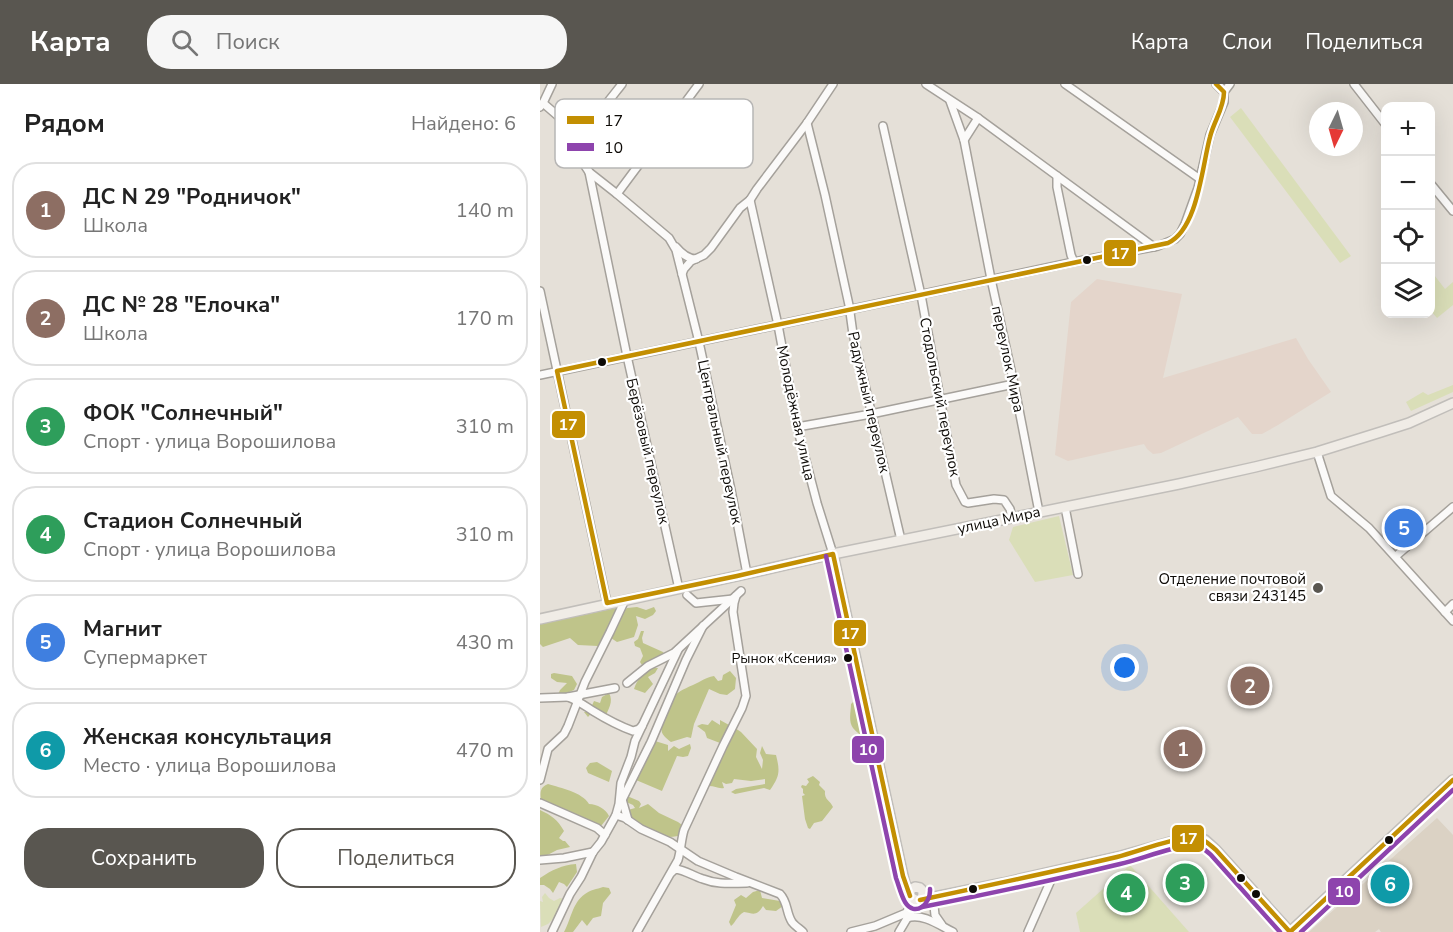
<!DOCTYPE html>
<html lang="ru">
<meta charset="utf-8">
<style>
body{margin:0;font-family:"Nunito Sans",sans-serif;background:#f6f6f6;color:#222}
.controls{position:absolute;right:18px;top:18px;display:grid;overflow:hidden;border-radius:12px;box-shadow:0 6px 24px #0002}
.controls button{width:54px;height:54px;display:grid;place-items:center;padding:0;border:0;border-bottom:2px solid #e0e0e0;background:#fff;color:#222;font:30px sans-serif}
.compass{position:absolute;left:769px;top:18px;width:54px;height:54px;border-radius:50%;background:#fff;box-shadow:0 6px 24px #0002;rotate:185deg}
.you{position:absolute;left:585px;top:584px;width:21px;height:21px;margin:-15px;border:4px solid #fff;border-radius:50%;background:#1a73e8;box-shadow:0 0 0 9px #1a73e833}
.badge{display:grid;place-items:center;width:39px;height:39px;border-radius:50%;background:#595650;color:#fff;font-size:20px;font-weight:700}
.pin{position:absolute;translate:-50% -50%;border:3px solid #fff;box-shadow:0 2px 6px #0006}
.list{margin:0;padding:0;list-style:none}
h2{display:flex;justify-content:space-between;align-items:center;height:78px;margin:0;padding:0 24px;font-size:26px}
h2 small{font-size:20px;font-weight:400;color:#767676}
.list li{display:grid;grid-template-columns:39px 1fr auto;gap:18px;align-items:center;box-sizing:border-box;height:96px;margin:0 12px 12px;padding:0 12px;border:2px solid #e0e0e0;border-radius:24px}
.list b{display:block;font-size:22px;white-space:nowrap}
.list p{margin:0;font-size:20px;white-space:nowrap;color:#767676}
.list em{font-size:20px;font-style:normal;color:#767676}
.actions{display:flex;gap:12px;padding:18px 24px}
.actions a{flex:1;padding:14px 0;border:2px solid #595650;border-radius:24px;text-align:center;font-size:21px;color:#595650}
.actions .main{background:#595650;color:#fff}
.icon{flex:none;width:33px;height:33px;fill:none;stroke:currentColor;stroke-width:2;stroke-linecap:round;stroke-linejoin:round}
.map{position:relative;flex:none;width:913px;height:848px;overflow:hidden}
header{display:flex;align-items:center;gap:36px;box-sizing:border-box;height:84px;padding:0 30px;background:#595650;color:#fff}
header strong{font-size:28px}
nav{display:flex;gap:33px;margin-inline-start:auto;font-size:21px}
.search{width:420px;height:54px;background:#f6f6f6;display:flex;align-items:center;gap:15px;box-sizing:border-box;padding:0 21px;border-radius:24px;color:#767676;font-size:22px}
main{display:flex}
aside{flex:1;background:#fff}
.map>svg:first-child{display:block}
.industrial{fill:#e4d5cb}
.medical{fill:#dbd2c4}
.green{fill:#dadeb8}
.forest{fill:#bfc48a}
.lines{fill:none;stroke-linecap:round;stroke-linejoin:round}
.minor-casing{stroke:#a5a19b;stroke-width:10}
.major-casing{stroke:#c1beba;stroke-width:12}
.minor{stroke:#fbfaf9;stroke-width:7}
.major{stroke:#f0ece6;stroke-width:9}
.bus-1-casing{stroke:#fff;stroke-width:9}
.bus-2-casing{stroke:#fff;stroke-width:9}
.bus-1{stroke:#c38f02;stroke-width:4.5}
.bus-2{stroke:#8e44ad;stroke-width:4.5}
.bus-dot{fill:#0e0b07;stroke:#fff;stroke-width:2}
.poi-dot{fill:#595650;stroke:#fff;stroke-width:2}
.labels{text-anchor:middle;stroke-width:4.5;stroke-linejoin:round;paint-order:stroke}
.bus-label{font-size:14px;fill:#0e0b07;stroke:#fff;text-anchor:end}
.street-label{font-size:15px;fill:#0e0b07;stroke:#fff}
.poi-label{font-size:15px;fill:#0e0b07;stroke:#fff;text-anchor:end}
.key{fill:#fff;stroke:#b7b6b5;stroke-width:1.5}
.key-label{font-size:16px;fill:#0e0b07}
.line-badge{stroke:#fff;stroke-width:2}
.badge-label{font-size:16px;text-anchor:middle;font-weight:bold;fill:#fff}
</style>
<header>
<strong>Карта</strong>
<div class="search"><svg class="icon" aria-label="search" viewBox="0 0 24 24"><circle cx="10" cy="10" r="6"/><path d="M15 15l6 6"/></svg>Поиск</div>
<nav><a>Карта</a><a>Слои</a><a>Поделиться</a></nav>
</header>
<main>
<aside>
<h2>Рядом<small>Найдено: 6</small></h2>
<ul class="list">
<li><span class="badge" style="background:#8d6e63">1</span><div><b>ДС N 29 &quot;Родничок&quot;</b><p>Школа</p></div><em>140 m</em></li>
<li><span class="badge" style="background:#8d6e63">2</span><div><b>ДС № 28 &quot;Елочка&quot;</b><p>Школа</p></div><em>170 m</em></li>
<li><span class="badge" style="background:#2e9e5b">3</span><div><b>ФОК &quot;Солнечный&quot;</b><p>Спорт · улица Ворошилова</p></div><em>310 m</em></li>
<li><span class="badge" style="background:#2e9e5b">4</span><div><b>Стадион Солнечный</b><p>Спорт · улица Ворошилова</p></div><em>310 m</em></li>
<li><span class="badge" style="background:#3f7fe0">5</span><div><b>Магнит</b><p>Супермаркет</p></div><em>430 m</em></li>
<li><span class="badge" style="background:#0f9aa8">6</span><div><b>Женская консультация</b><p>Место · улица Ворошилова</p></div><em>470 m</em></li>
</ul>
<div class="actions"><a class="main">Сохранить</a><a>Поделиться</a></div>
</aside>
<div class="map">
<svg width="913" height="848" viewBox="0 0 913 848">
<rect width="100%" height="100%" fill="#e5e0d8"/>
<path class="industrial" d="M557,195L642,210L623,294L756,254L768,275L791,308L738,341L722,350H712L698,333L621,369L613,370L607,365L604,360L528,377L515,371L531,218Z"/>
<path class="medical" d="M897,734L913,751V848H841L839,845L835,848H769Z"/>
<g class="green">
<path d="M701,24L811,172L800,179L690,33Z"/>
<path d="M891,187L905,205L913,198V221L897,234L891,227Z"/>
<path d="M913,301V308L871,327L866,318L883,308L888,311Z"/>
<path d="M519,432L533,491L495,498L469,456L473,443Z"/>
<path d="M590,781L649,848H540L536,829Z"/>
<path d="M5,809L9,814L14,817L20,814L25,815L24,818L18,824L20,828L8,840L1,843L0,817L3,818L2,813Z"/>
</g>
<g class="forest">
<path d="M97,523L106,526L114,523L116,527L113,531L105,535L96,532L98,541L94,553L77,558L71,554L81,530L87,524Z"/>
<path d="M76,524L77,530L58,562L38,561L30,554L3,563L0,560V540Z"/>
<path d="M101,547H104L102,554L103,559L123,568L126,572L102,581L100,578L103,572L100,564L95,562L94,558L98,555Z"/>
<path d="M112,584H118L115,589L108,593L113,600L105,609L94,605C97,595 103,590 112,584Z"/>
<path d="M190,587L196,594L195,605L187,611L180,610L169,605L154,640L151,654L147,653L131,658C120,649 120,648 124,635C131,613 132,610 153,601C162,597 164,594 174,592L178,597L182,596L183,591Z"/>
<path d="M14,589L32,592L37,600L34,606L17,613L20,606L27,599L17,598L11,594V590Z"/>
<path d="M69,609C74,618 68,625 65,634L61,631L59,625H55L48,633L44,628H49L54,617L60,619L62,613Z"/>
<path d="M314,617L320,622L322,628L327,653L330,661L331,674L334,679L337,700L329,675L322,669L327,658C323,652 317,649 313,644C308,637 311,627 311,620Z"/>
<path d="M172,636L180,641V636L189,641L188,645L180,659L167,654L165,648L157,642L162,640L168,641Z"/>
<path d="M195,644L201,648L217,665L216,673L222,685L223,676L220,669L222,662L226,670L236,671C240,687 240,692 230,706L224,704L195,710L191,708L196,705L225,700V695L211,697L194,695L192,699L186,700L182,698L184,704C178,705 175,702 169,702L167,699Z"/>
<path d="M115,657L128,661V667L134,662L139,665L150,660L151,664L148,672L143,673L137,672L122,707L96,696L98,688L102,686L100,681L104,677L107,676L109,666Z"/>
<path d="M57,678L72,687L69,698L48,689L46,684L50,679Z"/>
<path d="M273,692L280,698L279,701L285,707C284,716 290,716 293,723L282,737L274,739L270,745L268,744L265,735L262,712L265,711L263,709V705L261,703L262,701L266,702L269,698L267,695Z"/>
<path d="M8,700C21,704 42,708 49,720C57,720 66,725 69,732L61,742L51,740L1,716C0,708 0,703 8,700Z"/>
<path d="M87,712L99,717L101,720L99,724L108,720L119,729L138,738L142,741L138,752C115,756 107,746 89,735L88,726L95,724L93,721L84,717Z"/>
<path d="M0,726C11,731 18,736 24,747L19,754L23,757H25L30,763L17,766L0,775Z"/>
<path d="M36,780L37,788L27,803L24,800L19,798L13,809L10,805L4,801H0V794C12,786 22,781 36,780Z"/>
<path d="M63,803L69,804L71,809L63,819L61,832L53,834L47,842L42,836L33,848H24C31,836 32,819 45,810C50,806 57,805 63,803Z"/>
<path d="M220,806L222,814L240,817L243,822L236,827L226,826L223,822C217,832 214,830 204,828C197,832 196,838 191,842L189,838L196,821L194,816L201,811L206,814L213,808Z"/>
</g>
<g class="lines">
<defs>
<g id="minor">
<path d="M386,0L438,34L614,163"/>
<path d="M525,0L660,95"/>
<path d="M676,0L684,8"/>
<path d="M814,0L846,41"/>
<path d="M410,17L424,56L451,195L474,300L499,428"/>
<path d="M3,19L18,32L31,49L41,76L49,88L77,110L129,154L136,166L159,258L191,406L207,490"/>
<path d="M0,23L3,19L12,0"/>
<path d="M267,39L285,111L309,221L313,250L361,456"/>
<path d="M343,42L381,211L416,401L425,418L428,419L454,415L464,416L470,425L472,434"/>
<path d="M31,49C51,43 69,16 82,0"/>
<path d="M424,56L438,34"/>
<path d="M49,88L87,272L139,505"/>
<path d="M517,92V103L531,171L534,178"/>
<path d="M890,99L913,127"/>
<path d="M77,110L159,0"/>
<path d="M210,116L238,241L257,343L277,419L293,470"/>
<path d="M136,163C141,169 148,175 156,175"/>
<path d="M142,190L144,185L151,177L164,171L171,164L200,124L210,116L217,105L267,39L293,0"/>
<path d="M0,207L67,519"/>
<path d="M0,291L534,178L618,162L635,155L640,150L645,140L658,104L670,51L684,18V8L690,0"/>
<path d="M257,343L331,330L474,300"/>
<path d="M777,368L791,412L829,444L913,537"/>
<path d="M525,423L538,490"/>
<path d="M856,472L913,423"/>
<path d="M147,511L156,519L193,515"/>
<path d="M905,528L913,520"/>
<path d="M87,599L108,582L134,569L201,507"/>
<path d="M28,613C37,616 45,622 53,627C66,635 79,642 93,647L99,645L102,642"/>
<path d="M0,614L28,613L75,604"/>
<path d="M0,696L8,665L24,650L28,642L45,598L70,548L85,516"/>
<path d="M81,712L88,736"/>
<path d="M82,716L111,658L146,576L163,542"/>
<path d="M0,719L57,744L65,751"/>
<path d="M76,731L85,734L101,745L130,758L158,777L196,793L240,810C248,818 246,829 252,838C255,842 260,845 263,848"/>
<path d="M0,776L24,774L53,768"/>
<path d="M132,788L135,785C145,786 153,792 163,795C178,801 192,799 207,799"/>
<path d="M393,813L395,831L402,841"/>
<path d="M367,834C383,829 399,841 413,848"/>
<path d="M12,848L30,810L41,793L53,768L61,758L76,731L79,720L81,699L91,673L95,657L138,566"/>
<path d="M97,848L138,776C141,766 141,756 144,746L183,662L202,624L206,612L193,528L194,519L196,512"/>
<path d="M311,848L335,842L366,829L368,826"/>
<path d="M359,848L378,816"/>
<path d="M488,848L515,787"/>
</g>
<g id="major">
<path d="M293,470L363,792C366,802 368,818 380,816C384,812 384,807 380,804L375,803L370,806V812"/>
<path d="M0,535L197,492L293,470L639,400L715,383L777,368L841,348L869,339L913,319"/>
<path d="M380,816L463,799L581,772L641,755L659,754L665,756L676,766L750,848L913,696"/>
</g>
</defs>
<use href="#minor" class="minor-casing"/>
<use href="#major" class="major-casing"/>
<use href="#minor" class="minor"/>
<use href="#major" class="major"/>
<defs>
<g id="bus-1">
<path d="M370,812L363,792L293,470L197,492L67,519L17,287L628,159C658,145 662,82 670,53C674,37 684,24 684,8L676,0"/>
<path d="M380,816C446,802 512,788 577,773C601,767 633,753 657,754C665,755 670,761 676,766L750,848L913,696"/>
</g>
<g id="bus-2">
<path d="M286,472L356,794C359,802 361,811 365,818C375,834 391,820 390,805"/>
<path d="M382,823C448,810 514,796 580,780C603,775 633,761 656,762C662,762 666,767 671,771L740,848"/>
<path d="M761,848L913,706"/>
</g>
</defs>
<use href="#bus-1" class="bus-1-casing"/>
<use href="#bus-2" class="bus-2-casing"/>
<use href="#bus-1" class="bus-1"/>
<use href="#bus-2" class="bus-2"/>
</g>
<g class="bus-dot">
<circle cx="547" cy="176" r="5"/>
<circle cx="62" cy="278" r="5"/>
<circle cx="308" cy="574" r="5"/>
<circle cx="849" cy="756" r="5"/>
<circle cx="701" cy="794" r="5"/>
<circle cx="433" cy="805" r="5"/>
<circle cx="716" cy="810" r="5"/>
</g>
<circle class="poi-dot" cx="778" cy="504" r="6"/>
<g class="labels">
<g class="bus-label">
<text x="297" y="579">Рынок «Ксения»</text>
</g>
<g class="street-label">
<text transform="translate(468 275) rotate(78)" y="5">переулок Мира</text>
<text transform="translate(400 313) rotate(79)" y="5">Стодольский переулок</text>
<text transform="translate(329 318) rotate(77)" y="5">Радужный переулок</text>
<text transform="translate(256 329) rotate(78)" y="5">Молодёжная улица</text>
<text transform="translate(180 358) rotate(78)" y="5">Центральный переулок</text>
<text transform="translate(108 367) rotate(77)" y="5">Берёзовый переулок</text>
<text transform="translate(459 436) rotate(-12)" y="5">улица Мира</text>
</g>
<g class="poi-label">
<text x="766" y="500">Отделение почтовой<tspan x="766" dy="17">связи 243145</tspan></text>
</g>
</g>
<rect x="15" y="15" width="198" height="69" rx="9" class="key"/>
<rect x="27" y="32" width="27" height="8" fill="#c38f02"/>
<rect x="27" y="59" width="27" height="8" fill="#8e44ad"/>
<g class="key-label">
<text x="64" y="42">17</text>
<text x="64" y="69">10</text>
</g>
<g class="line-badge">
<rect x="563" y="155" width="34" height="28" rx="6" fill="#c38f02"/>
<rect x="11" y="326" width="35" height="29" rx="6" fill="#c38f02"/>
<rect x="293" y="535" width="34" height="28" rx="6" fill="#c38f02"/>
<rect x="311" y="651" width="34" height="29" rx="6" fill="#8e44ad"/>
<rect x="631" y="740" width="34" height="29" rx="6" fill="#c38f02"/>
<rect x="787" y="793" width="34" height="29" rx="6" fill="#8e44ad"/>
</g>
<g class="badge-label">
<text x="580" y="175">17</text>
<text x="28" y="346">17</text>
<text x="310" y="555">17</text>
<text x="328" y="671">10</text>
<text x="648" y="760">17</text>
<text x="804" y="813">10</text>
</g>
</svg>
<div class="controls">
<button>+</button>
<button>−</button>
<button><svg class="icon" aria-label="locate" viewBox="0 0 24 24"><circle cx="12" cy="12" r="6"/><path d="M12 2v4M12 18v4M2 12h4M18 12h4"/></svg></button>
<button><svg class="icon" aria-label="layers" viewBox="0 0 24 24"><path d="M12 4l9 5-9 5-9-5zM3 14l9 5 9-5"/></svg></button>
</div>
<svg class="compass" viewBox="-18 -18 36 36"><path d="M0-13l5 13h-10z" fill="#e53935"/><path d="M0 13l5-13h-10z" fill="#767676"/></svg>
<div class="you"></div>
<div class="pin badge" style="left:643px;top:665px;background:#8d6e63">1</div>
<div class="pin badge" style="left:710px;top:602px;background:#8d6e63">2</div>
<div class="pin badge" style="left:645px;top:799px;background:#2e9e5b">3</div>
<div class="pin badge" style="left:586px;top:809px;background:#2e9e5b">4</div>
<div class="pin badge" style="left:864px;top:444px;background:#3f7fe0">5</div>
<div class="pin badge" style="left:850px;top:800px;background:#0f9aa8">6</div>
</div>
</main>
